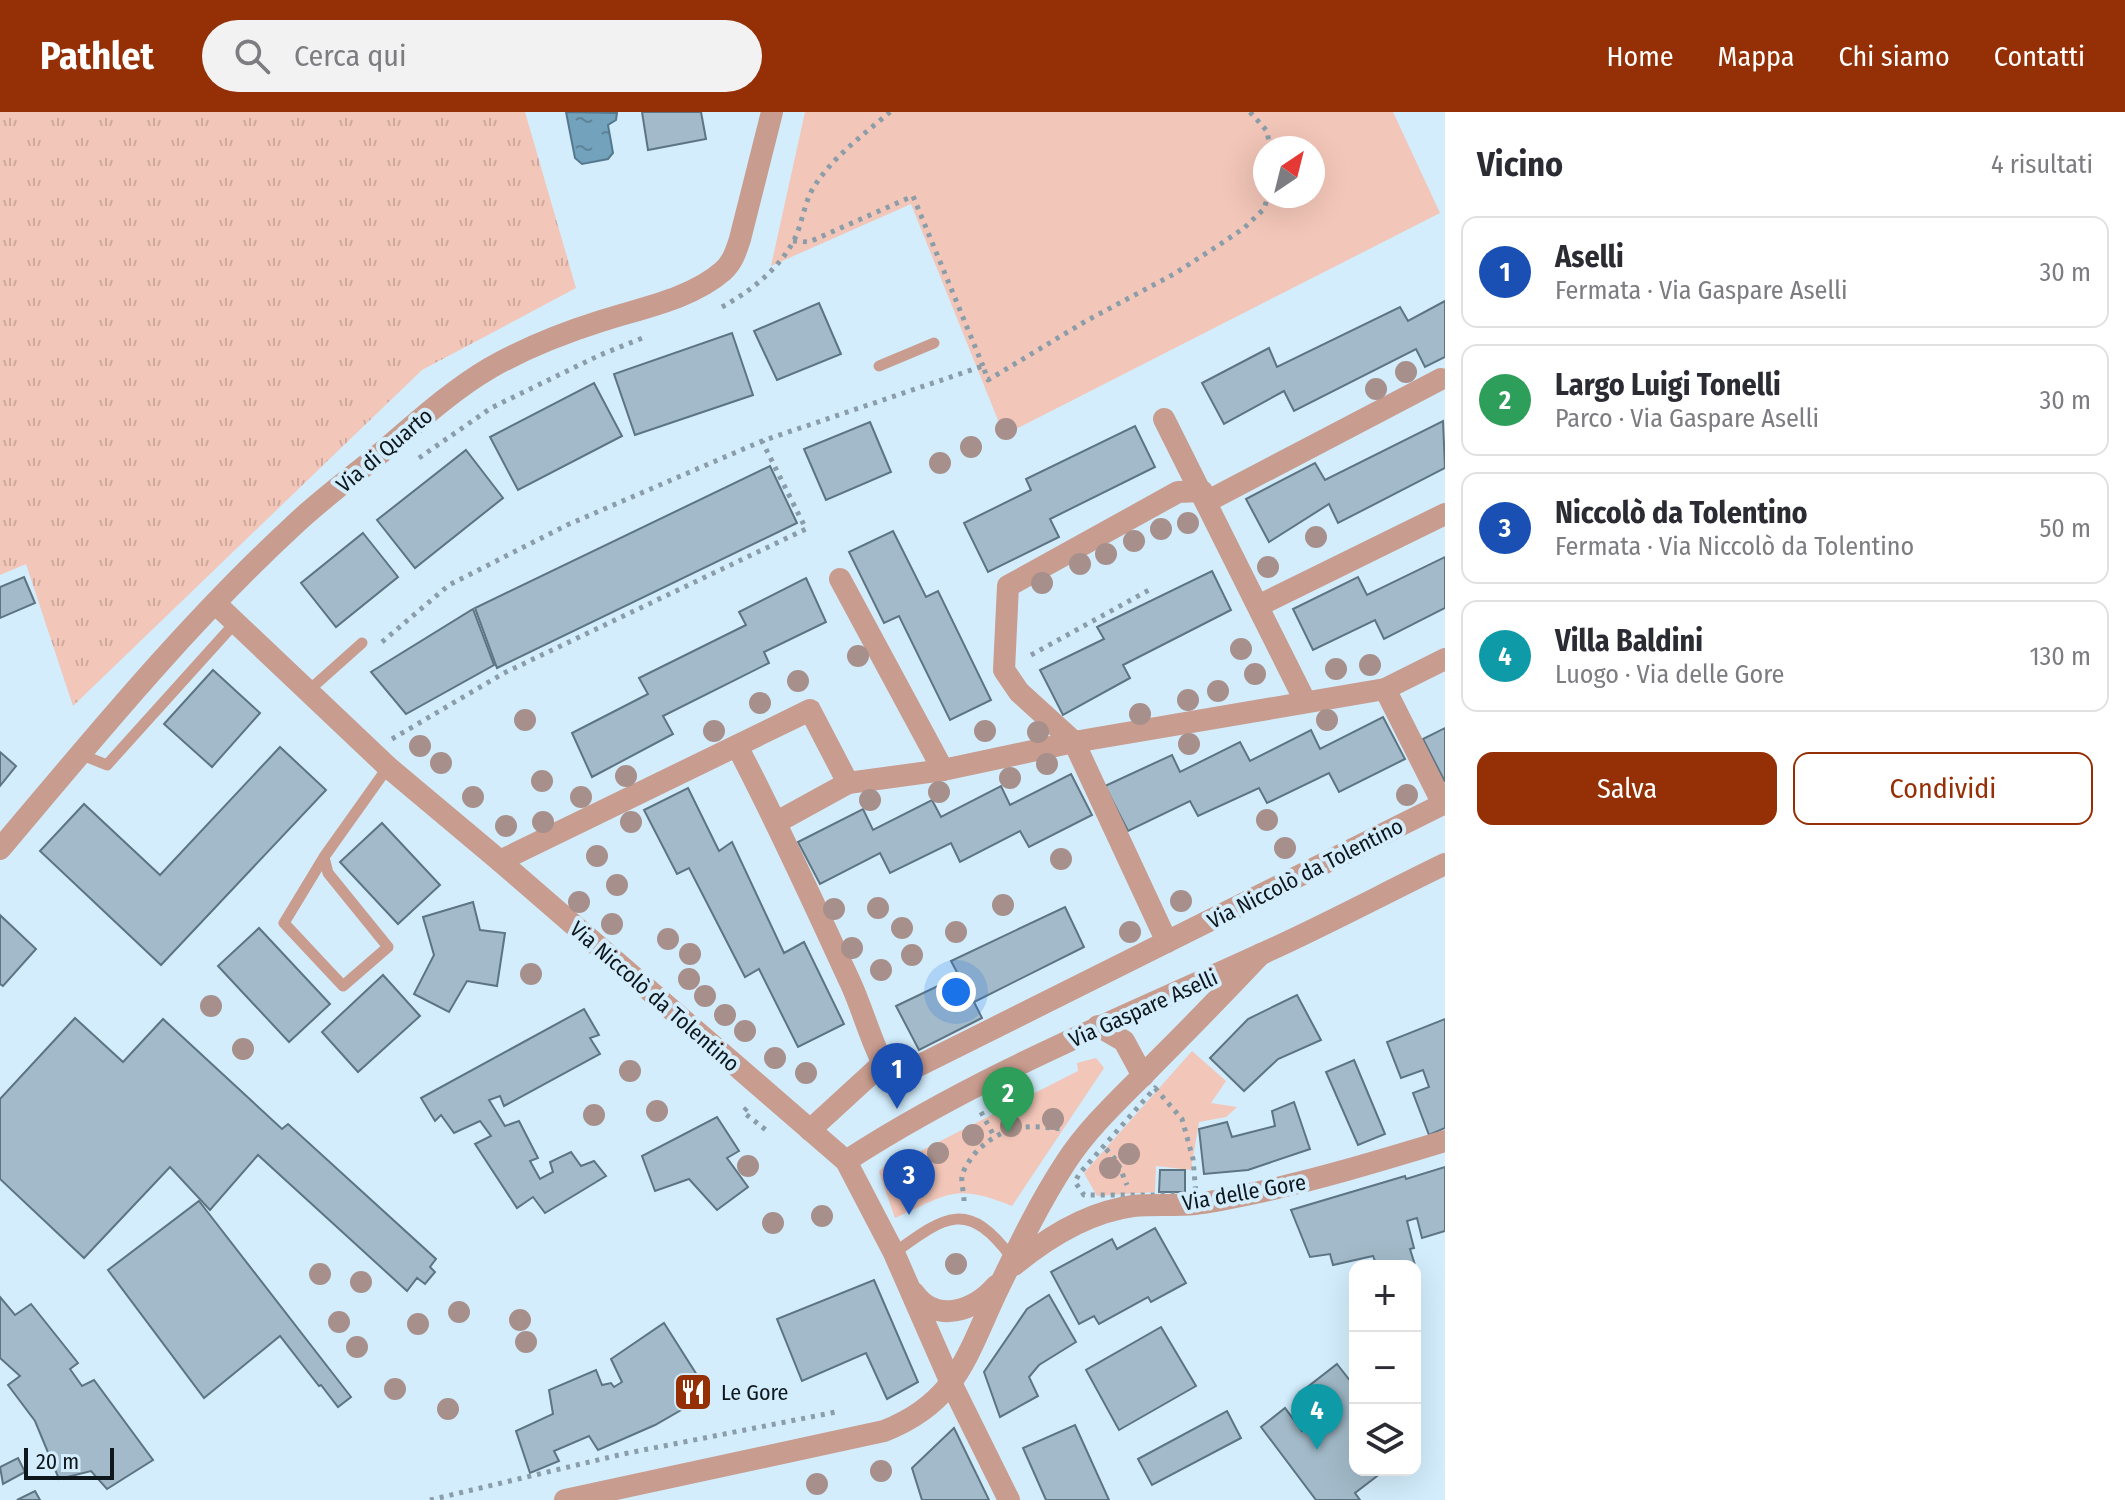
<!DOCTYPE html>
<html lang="it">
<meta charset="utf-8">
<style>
body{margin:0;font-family:"Fira Sans Condensed",sans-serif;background:#f2f2f3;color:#2b2b33}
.controls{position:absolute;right:24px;bottom:24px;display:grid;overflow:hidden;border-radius:16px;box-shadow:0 8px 32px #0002}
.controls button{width:72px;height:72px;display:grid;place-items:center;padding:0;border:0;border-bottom:2px solid #e1e1e2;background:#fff;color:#2b2b33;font:40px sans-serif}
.compass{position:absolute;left:1253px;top:24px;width:72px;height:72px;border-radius:50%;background:#fff;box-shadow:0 8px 32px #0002;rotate:35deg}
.scale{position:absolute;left:24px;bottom:20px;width:90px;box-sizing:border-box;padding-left:8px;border:4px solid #0e171c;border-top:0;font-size:22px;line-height:28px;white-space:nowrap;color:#0e171c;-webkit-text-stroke:6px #d3edfc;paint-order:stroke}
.you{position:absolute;left:956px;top:880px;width:28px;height:28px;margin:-20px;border:6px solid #fff;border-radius:50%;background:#1a73e8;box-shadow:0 0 0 12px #1a73e833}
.badge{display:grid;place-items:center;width:52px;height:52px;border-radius:50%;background:#953006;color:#fff;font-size:26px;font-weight:700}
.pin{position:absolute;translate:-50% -66px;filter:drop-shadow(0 2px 4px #0008)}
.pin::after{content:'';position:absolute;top:42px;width:28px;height:24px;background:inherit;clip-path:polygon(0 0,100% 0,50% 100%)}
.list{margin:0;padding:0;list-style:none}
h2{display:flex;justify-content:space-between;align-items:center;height:104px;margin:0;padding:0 32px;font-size:34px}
h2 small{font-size:26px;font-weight:400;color:#7c7c81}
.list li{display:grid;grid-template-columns:52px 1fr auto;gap:24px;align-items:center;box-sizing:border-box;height:112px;margin:0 16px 16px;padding:0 16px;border:2px solid #e1e1e2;border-radius:16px}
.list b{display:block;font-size:30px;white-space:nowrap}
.list p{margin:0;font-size:26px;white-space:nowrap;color:#7c7c81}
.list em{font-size:26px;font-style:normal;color:#7c7c81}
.actions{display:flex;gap:16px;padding:24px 32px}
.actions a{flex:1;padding:18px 0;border:2px solid #953006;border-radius:16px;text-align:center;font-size:28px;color:#953006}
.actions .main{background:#953006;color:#fff}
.icon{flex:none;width:44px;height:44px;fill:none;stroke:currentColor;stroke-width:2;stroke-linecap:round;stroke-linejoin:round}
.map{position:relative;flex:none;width:1445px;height:1388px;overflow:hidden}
header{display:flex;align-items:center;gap:48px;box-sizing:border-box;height:112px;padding:0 40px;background:#953006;color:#fff}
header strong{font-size:38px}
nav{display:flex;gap:44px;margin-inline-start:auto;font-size:28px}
.search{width:560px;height:72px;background:#f2f2f3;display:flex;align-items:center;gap:20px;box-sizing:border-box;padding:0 28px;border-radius:44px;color:#7c7c81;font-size:30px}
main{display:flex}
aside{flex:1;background:#fff}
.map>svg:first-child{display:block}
.grass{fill:url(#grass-tufts)}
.park{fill:#f2c6b8;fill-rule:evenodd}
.water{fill:url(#water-ripples);stroke:#55788d;stroke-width:2}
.building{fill:#a2bac9;stroke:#5d7482;stroke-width:2}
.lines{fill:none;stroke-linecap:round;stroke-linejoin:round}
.path{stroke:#8a9da9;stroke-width:5;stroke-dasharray:4 6;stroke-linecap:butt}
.lane{stroke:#c89c8e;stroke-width:11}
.street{stroke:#c89c8e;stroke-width:22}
.tree{fill:#a7908b}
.labels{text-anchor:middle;stroke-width:8;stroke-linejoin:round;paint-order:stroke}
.street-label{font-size:22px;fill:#0e171c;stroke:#d3edfc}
.poi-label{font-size:22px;fill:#0e171c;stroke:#d3edfc;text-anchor:start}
</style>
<header>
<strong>Pathlet</strong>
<div class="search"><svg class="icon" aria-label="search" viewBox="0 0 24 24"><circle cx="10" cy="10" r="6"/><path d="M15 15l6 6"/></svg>Cerca qui</div>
<nav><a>Home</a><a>Mappa</a><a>Chi siamo</a><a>Contatti</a></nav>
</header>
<main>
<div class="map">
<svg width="1445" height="1388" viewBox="0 0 1445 1388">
<defs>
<pattern id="grass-tufts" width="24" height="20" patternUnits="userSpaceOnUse" patternTransform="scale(2)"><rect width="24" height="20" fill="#f2c6b8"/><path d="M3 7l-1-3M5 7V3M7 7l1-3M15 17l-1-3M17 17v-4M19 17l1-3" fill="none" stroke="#cea99e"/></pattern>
<pattern id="water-ripples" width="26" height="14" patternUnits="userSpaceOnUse" patternTransform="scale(2)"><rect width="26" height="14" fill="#73a2bd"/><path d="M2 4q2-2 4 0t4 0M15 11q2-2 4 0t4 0" fill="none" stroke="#5d8399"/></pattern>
</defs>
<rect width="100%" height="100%" fill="#d3edfc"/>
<path class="grass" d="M0,0H525L576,176L422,258L73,594L26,452L0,463Z"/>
<g class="park">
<path d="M805,0H1393L1440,101L1004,323L911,92L771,154ZM1265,36H1313V84H1265Z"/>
<path d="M1192,939L1226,969L1211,991L1237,995L1226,1005L1199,1010L1191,1058L1156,1054L1155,1080L1097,1084L1084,1061Z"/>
<path d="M1096,946L1104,956L1012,1094C954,1071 949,1082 895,1106L879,1060L896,1040L905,1047L1078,959L1077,951Z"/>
</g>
<path class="water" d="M566,0L617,1L616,8L608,13L613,41L608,47L582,52L575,46Z"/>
<g class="building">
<path d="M642,0H701L706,27L648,38Z"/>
<path d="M1445,189V245L1425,255L1416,237L1294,299L1284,279L1224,312L1202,271L1269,236L1277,255L1400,195L1408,209Z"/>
<path d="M819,191L841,242L777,268L754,219Z"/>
<path d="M732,221L753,283L635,323L614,262Z"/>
<path d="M594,271L622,324L518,378L490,325Z"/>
<path d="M1443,309L1445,356L1338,411L1329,392L1269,430L1246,387L1315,351L1325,368Z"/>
<path d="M870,310L891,360L826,388L804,337Z"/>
<path d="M1135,314L1155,355L1050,407L1059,425L988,460L964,411L1031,378L1026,367Z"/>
<path d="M466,338L503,386L415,456L377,408Z"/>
<path d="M770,354L797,411L497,556L475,496Z"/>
<path d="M893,419L926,485L938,479L991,588L950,608L899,504L884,511L849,440Z"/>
<path d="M363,421L398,465L336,515L301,471Z"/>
<path d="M1445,445V496L1384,527L1375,508L1313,538L1293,497L1358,465L1367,483Z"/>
<path d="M1212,459L1231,498L1123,553L1130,566L1063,603L1040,558L1104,527L1097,515Z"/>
<path d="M24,465L35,491L0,506V475Z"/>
<path d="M806,466L826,510L764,540L769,551L663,604L673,622L592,665L572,621L648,582L639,566L746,513L739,500Z"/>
<path d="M473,497L494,553L406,602L371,560Z"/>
<path d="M213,558L260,601L212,655L164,612Z"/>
<path d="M1383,605L1405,647L1339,680L1329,661L1267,691L1259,676L1198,704L1190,689L1128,719L1105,674L1172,643L1180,660L1240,630L1250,649L1311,618L1320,637Z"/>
<path d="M1445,616V670L1423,627Z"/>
<path d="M280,635L326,678L161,853L40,739L84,692L160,763Z"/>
<path d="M0,640L16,654L0,674Z"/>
<path d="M1071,662L1092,703L1029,735L1020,719L960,750L951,731L890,761L880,741L820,772L798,730L863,697L873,718L932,688L941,705L1001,674L1010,693Z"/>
<path d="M688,676L719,739L732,730L784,841L804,830L844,912L798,935L759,857L745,865L689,756L677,762L644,698Z"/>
<path d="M382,711L440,773L398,812L340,750Z"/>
<path d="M473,790L480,818L505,821L497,874L467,869L449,900L414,882L434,843L423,805Z"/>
<path d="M1065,795L1084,835L974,890L982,906L919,938L896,894L959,864L951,849Z"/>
<path d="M0,803L36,837L3,874L0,872Z"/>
<path d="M259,816L330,892L289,930L218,854Z"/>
<path d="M383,863L420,904L358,960L322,920Z"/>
<path d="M1297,883L1321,928L1278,947L1244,979L1210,946L1248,907Z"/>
<path d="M584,897L599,923L590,926L600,942L504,994L500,984L489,988L505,1014L519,1009L538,1046L530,1049L540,1067L553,1060L550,1050L571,1040L581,1054L594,1049L606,1064L545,1101L533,1085L517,1096L475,1032L491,1024L480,1009L454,1021L441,1003L435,1009L421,986Z"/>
<path d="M75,906L123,950L163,907L282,1017L288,1012L436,1147L430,1155L435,1160L425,1172L417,1166L407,1179L258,1043L210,1098L170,1055L84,1146L0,1067V987Z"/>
<path d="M1445,907V1016L1429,1023L1413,981L1429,975L1423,958L1401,966L1387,930Z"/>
<path d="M1354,948L1385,1022L1358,1033L1326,960Z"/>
<path d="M1294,990L1310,1037L1248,1058L1204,1062L1199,1017L1227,1010L1232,1025L1275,1014L1272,999Z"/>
<path d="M717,1005L739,1039L727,1046L748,1075L717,1098L689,1067L655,1079L642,1044Z"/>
<path d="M1445,1055V1119L1422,1126L1417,1106L1407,1109L1414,1136L1410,1137L1415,1153L1377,1154L1373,1144L1333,1153L1330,1142L1310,1145L1291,1098L1405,1064L1406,1067Z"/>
<path d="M1160,1058H1185V1080H1159Z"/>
<path d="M199,1089L351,1285L338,1295L321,1273L319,1274L280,1224L204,1286L108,1158Z"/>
<path d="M1155,1116L1186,1171L1151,1190L1148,1185L1099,1212L1094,1204L1079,1212L1051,1160L1112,1127L1117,1137Z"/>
<path d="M874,1168L918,1270L887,1287L866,1241L802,1269L777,1207Z"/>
<path d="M1049,1183L1076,1230L1039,1253L1029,1265L1038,1284L1000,1305L984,1260L1027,1197Z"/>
<path d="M0,1185L15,1203L31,1192L78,1251L70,1257L82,1274L94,1268L153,1348L107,1377L91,1359L59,1367L35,1309L8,1273L20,1264L0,1246Z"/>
<path d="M664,1211L709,1282L655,1313L598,1338L589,1324L554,1339L559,1349L530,1361L516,1319L553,1302L549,1278L596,1258L602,1273L611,1271L614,1275L622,1270L611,1247Z"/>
<path d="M1161,1215L1196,1274L1119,1318L1086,1258Z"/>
<path d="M1337,1252L1355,1275V1358H1385L1355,1381L1360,1388H1316L1261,1315L1285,1296L1302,1319L1324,1301L1305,1277Z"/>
<path d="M1227,1299L1241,1326L1152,1373L1138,1347Z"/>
<path d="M1075,1313L1109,1388H1046L1023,1336Z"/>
<path d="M954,1316L989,1388H922L912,1356Z"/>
<path d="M18,1346L25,1360L3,1372L0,1355Z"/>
<path d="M35,1379L40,1388H17Z"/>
</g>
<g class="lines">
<g class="path">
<path d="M1250,0L1267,19L1270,36"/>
<path d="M793,129L809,130L913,84L983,254"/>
<path d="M722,195C749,180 777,159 793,130C802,114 803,95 812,78C831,46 862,24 890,0"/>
<path d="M419,346L491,296L600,243L645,225"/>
<path d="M382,530L449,473L567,413L762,329L983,254L988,268L1086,209L1174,162L1219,133L1244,116L1264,97L1268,84"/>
<path d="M1031,543L1149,478"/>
<path d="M392,627L504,561L806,417L762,329"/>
<path d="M1155,976L1182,1007L1193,1047L1196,1083H1084L1075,1070L1079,1062Z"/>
<path d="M747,996L743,1000L766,1018"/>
<path d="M981,1000L994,1024"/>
<path d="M1106,1037L1117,1049L1127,1073"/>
<path d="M964,1089C964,1081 961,1071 962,1064C964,1055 973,1043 979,1037C1007,1012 1026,1013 1061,1017"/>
<path d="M430,1388L623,1342L836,1300"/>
</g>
<g class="lane">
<path d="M879,254L934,231"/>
<path d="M307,580L362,531"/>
<path d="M80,642L107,653L235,511"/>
<path d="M324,745L284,811L343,874L388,835L328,761L324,745L388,655"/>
<path d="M894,1141C946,1103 968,1087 1012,1146"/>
</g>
<g class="street">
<path d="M1164,307L1305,589"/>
<path d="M1206,390L1441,267"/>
<path d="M840,467L943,658"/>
<path d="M216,492L388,655L500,749L846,1049L894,1141L951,1271L1009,1388"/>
<path d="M1258,494L1445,402"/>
<path d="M1385,577L1443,692"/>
<path d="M737,634C778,712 814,792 851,872C865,903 873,938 892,967L1445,691"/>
<path d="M777,710L848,671"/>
<path d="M0,737C93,627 186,513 292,415C318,390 348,368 376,345C412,315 449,280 490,256C525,236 563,221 601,209C641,196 691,187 723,159C733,150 736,139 740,127L772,0"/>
<path d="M500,749L810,598L848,671L943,658L1074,630L1385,577L1445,547"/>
<path d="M1167,830L1074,630L1019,580L1004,558L1008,474L1178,380L1202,379"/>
<path d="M1098,914L1124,929L1143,964"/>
<path d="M810,1018L882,952"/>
<path d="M846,1049C975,965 1119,907 1259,843C1322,815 1383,782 1445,752"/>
<path d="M1014,1153C1048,1125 1088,1100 1133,1094C1154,1092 1175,1094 1195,1092C1215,1090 1236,1085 1255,1081C1320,1067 1382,1048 1445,1029"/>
<path d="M914,1181C936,1212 974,1199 996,1174"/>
<path d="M565,1388L884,1319C960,1289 967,1240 1000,1173C1020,1131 1041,1088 1066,1050C1090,1013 1125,982 1155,951C1191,915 1226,879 1261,842"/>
</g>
</g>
<g class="tree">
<circle cx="1406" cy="260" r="11"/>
<circle cx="1376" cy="277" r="11"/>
<circle cx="1006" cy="317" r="11"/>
<circle cx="971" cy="335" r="11"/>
<circle cx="940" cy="351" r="11"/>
<circle cx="1188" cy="411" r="11"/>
<circle cx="1161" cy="417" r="11"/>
<circle cx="1316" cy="425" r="11"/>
<circle cx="1134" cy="429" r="11"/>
<circle cx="1106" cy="442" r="11"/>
<circle cx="1080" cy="452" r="11"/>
<circle cx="1268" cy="455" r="11"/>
<circle cx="1042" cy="471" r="11"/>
<circle cx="1241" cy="537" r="11"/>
<circle cx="858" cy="544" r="11"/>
<circle cx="1370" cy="553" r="11"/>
<circle cx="1336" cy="557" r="11"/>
<circle cx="1255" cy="562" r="11"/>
<circle cx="798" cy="569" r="11"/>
<circle cx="1218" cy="579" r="11"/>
<circle cx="1188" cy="588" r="11"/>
<circle cx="760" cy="591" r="11"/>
<circle cx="1140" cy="602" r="11"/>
<circle cx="525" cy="608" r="11"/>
<circle cx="1327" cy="608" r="11"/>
<circle cx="714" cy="619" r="11"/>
<circle cx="985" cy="619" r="11"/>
<circle cx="1038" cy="620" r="11"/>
<circle cx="1189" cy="632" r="11"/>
<circle cx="420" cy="634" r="11"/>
<circle cx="441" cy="651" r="11"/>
<circle cx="1047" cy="652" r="11"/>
<circle cx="626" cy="664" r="11"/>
<circle cx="1010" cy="666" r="11"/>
<circle cx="542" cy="669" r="11"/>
<circle cx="939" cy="680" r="11"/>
<circle cx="1407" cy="683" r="11"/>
<circle cx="473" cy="685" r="11"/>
<circle cx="581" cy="685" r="11"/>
<circle cx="870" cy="688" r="11"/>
<circle cx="1267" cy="708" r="11"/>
<circle cx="543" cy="710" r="11"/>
<circle cx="631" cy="710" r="11"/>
<circle cx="506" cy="714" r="11"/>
<circle cx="1285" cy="736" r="11"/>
<circle cx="597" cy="744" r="11"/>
<circle cx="1061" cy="747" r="11"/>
<circle cx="617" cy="773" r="11"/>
<circle cx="1181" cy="789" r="11"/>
<circle cx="579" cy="790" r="11"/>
<circle cx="1003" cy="793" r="11"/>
<circle cx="878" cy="796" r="11"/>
<circle cx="834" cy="797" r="11"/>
<circle cx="612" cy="812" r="11"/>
<circle cx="902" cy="816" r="11"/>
<circle cx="956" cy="820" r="11"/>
<circle cx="1130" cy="820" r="11"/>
<circle cx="668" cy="827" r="11"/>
<circle cx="852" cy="836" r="11"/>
<circle cx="690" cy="842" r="11"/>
<circle cx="912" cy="843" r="11"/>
<circle cx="881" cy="858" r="11"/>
<circle cx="531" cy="862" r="11"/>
<circle cx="689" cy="867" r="11"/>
<circle cx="705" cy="884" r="11"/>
<circle cx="211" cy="894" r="11"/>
<circle cx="725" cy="903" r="11"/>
<circle cx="745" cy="919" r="11"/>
<circle cx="243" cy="937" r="11"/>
<circle cx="775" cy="946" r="11"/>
<circle cx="630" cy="959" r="11"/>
<circle cx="806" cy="961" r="11"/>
<circle cx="657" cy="999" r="11"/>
<circle cx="594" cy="1003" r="11"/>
<circle cx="1053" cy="1007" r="11"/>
<circle cx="1011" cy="1014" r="11"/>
<circle cx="973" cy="1023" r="11"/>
<circle cx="938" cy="1041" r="11"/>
<circle cx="1129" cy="1042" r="11"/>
<circle cx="748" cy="1054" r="11"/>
<circle cx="1110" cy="1056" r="11"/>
<circle cx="910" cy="1060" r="11"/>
<circle cx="822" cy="1104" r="11"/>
<circle cx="773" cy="1111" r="11"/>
<circle cx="956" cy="1152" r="11"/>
<circle cx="320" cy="1162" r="11"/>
<circle cx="361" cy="1170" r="11"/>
<circle cx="459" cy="1200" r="11"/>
<circle cx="520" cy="1208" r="11"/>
<circle cx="339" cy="1210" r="11"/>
<circle cx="418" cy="1212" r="11"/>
<circle cx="526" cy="1230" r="11"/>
<circle cx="357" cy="1235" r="11"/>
<circle cx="395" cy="1277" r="11"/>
<circle cx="448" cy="1297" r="11"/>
<circle cx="881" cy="1359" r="11"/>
<circle cx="817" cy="1372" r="11"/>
</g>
<defs>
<symbol id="restaurant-square" viewBox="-11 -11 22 22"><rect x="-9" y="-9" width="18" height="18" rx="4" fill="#953006" stroke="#d3edfc"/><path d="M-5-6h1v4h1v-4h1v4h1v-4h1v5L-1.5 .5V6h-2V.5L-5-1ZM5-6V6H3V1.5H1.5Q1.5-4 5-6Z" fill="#fff"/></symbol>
</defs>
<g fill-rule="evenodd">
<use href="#restaurant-square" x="671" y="1258" width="44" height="44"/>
</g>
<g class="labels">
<g class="street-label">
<text transform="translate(384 338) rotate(-40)" y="8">Via di Quarto</text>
<text transform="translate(1305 761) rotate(-27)" y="8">Via Niccolò da Tolentino</text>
<text transform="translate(655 884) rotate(41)" y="8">Via Niccolò da Tolentino</text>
<text transform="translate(1143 896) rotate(-24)" y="8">Via Gaspare Aselli</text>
<text transform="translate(1244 1080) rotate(-10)" y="8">Via delle Gore</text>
</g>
<g class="poi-label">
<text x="721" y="1288">Le Gore</text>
</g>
</g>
</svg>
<div class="controls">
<button>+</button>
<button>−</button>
<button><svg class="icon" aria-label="layers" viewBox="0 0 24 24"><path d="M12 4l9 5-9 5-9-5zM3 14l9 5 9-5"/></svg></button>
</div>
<svg class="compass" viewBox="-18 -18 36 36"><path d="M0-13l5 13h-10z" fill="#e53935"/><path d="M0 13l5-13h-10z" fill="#7c7c81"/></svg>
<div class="scale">20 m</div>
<div class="you"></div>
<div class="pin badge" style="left:897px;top:997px;background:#1a4fb4">1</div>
<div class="pin badge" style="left:1008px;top:1021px;background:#2e9e5b">2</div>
<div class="pin badge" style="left:909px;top:1103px;background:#1a4fb4">3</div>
<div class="pin badge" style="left:1317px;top:1338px;background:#0f9aa8">4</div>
</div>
<aside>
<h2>Vicino<small>4 risultati</small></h2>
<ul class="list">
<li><span class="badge" style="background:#1a4fb4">1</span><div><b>Aselli</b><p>Fermata · Via Gaspare Aselli</p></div><em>30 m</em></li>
<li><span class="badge" style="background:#2e9e5b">2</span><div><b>Largo Luigi Tonelli</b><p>Parco · Via Gaspare Aselli</p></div><em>30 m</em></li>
<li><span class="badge" style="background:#1a4fb4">3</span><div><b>Niccolò da Tolentino</b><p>Fermata · Via Niccolò da Tolentino</p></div><em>50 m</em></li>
<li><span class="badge" style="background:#0f9aa8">4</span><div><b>Villa Baldini</b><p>Luogo · Via delle Gore</p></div><em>130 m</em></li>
</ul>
<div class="actions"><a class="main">Salva</a><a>Condividi</a></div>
</aside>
</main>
